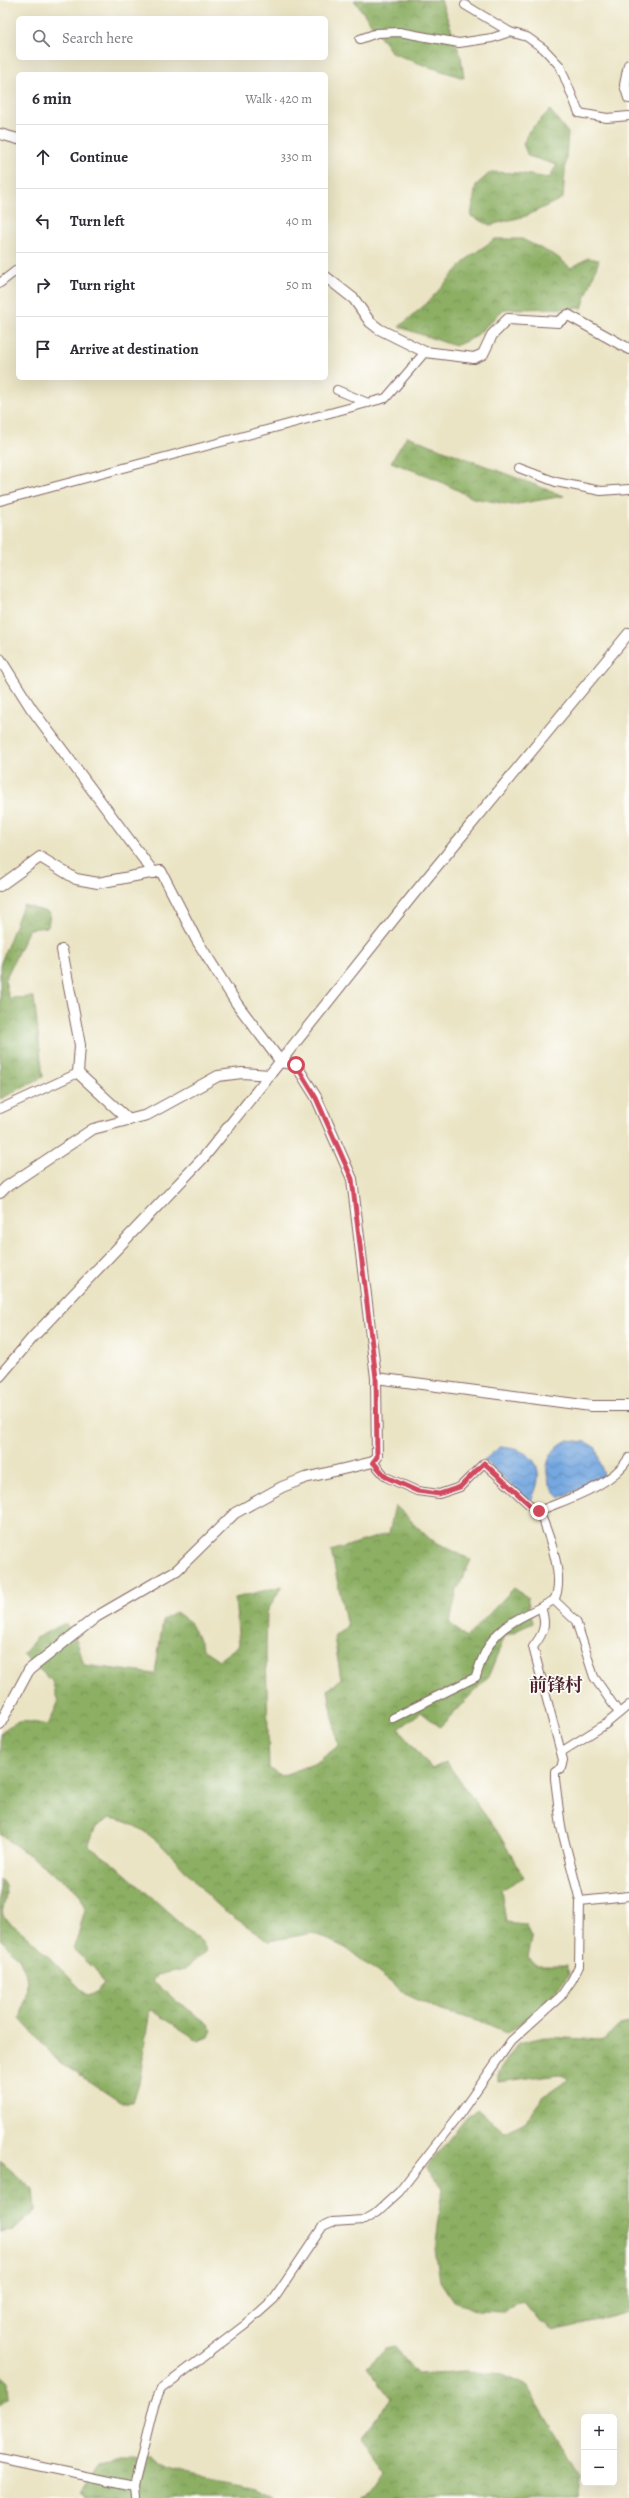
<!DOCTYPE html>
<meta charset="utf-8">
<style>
body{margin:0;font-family:Alegreya,"Noto Serif SC",serif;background:#f2f2f3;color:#2b2b33}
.controls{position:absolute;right:12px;bottom:12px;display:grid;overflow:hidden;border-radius:6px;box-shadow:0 4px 16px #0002}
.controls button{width:36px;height:36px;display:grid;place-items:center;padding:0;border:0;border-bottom:1px solid #e1e1e2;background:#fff;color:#2b2b33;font:20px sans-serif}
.stop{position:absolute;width:12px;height:12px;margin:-9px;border:3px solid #d1495b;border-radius:50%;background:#fff}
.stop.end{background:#d1495b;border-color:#fff;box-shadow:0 1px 4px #0008}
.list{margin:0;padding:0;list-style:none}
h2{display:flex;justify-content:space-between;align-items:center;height:52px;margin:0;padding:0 16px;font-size:17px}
h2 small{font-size:13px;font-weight:400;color:#7c7c81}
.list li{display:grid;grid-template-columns:26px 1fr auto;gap:12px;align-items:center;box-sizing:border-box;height:64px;padding:0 16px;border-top:1px solid #e1e1e2}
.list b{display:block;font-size:15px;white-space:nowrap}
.list em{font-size:13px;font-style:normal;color:#7c7c81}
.icon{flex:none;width:22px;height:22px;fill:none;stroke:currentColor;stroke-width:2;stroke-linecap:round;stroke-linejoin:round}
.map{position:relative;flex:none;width:629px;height:2498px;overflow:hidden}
.search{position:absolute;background:#fff;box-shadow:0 4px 16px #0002;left:16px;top:16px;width:312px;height:44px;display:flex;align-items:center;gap:10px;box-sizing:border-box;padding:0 14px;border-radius:6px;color:#7c7c81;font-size:15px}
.panel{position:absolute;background:#fff;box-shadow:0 4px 16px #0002;left:16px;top:72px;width:312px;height:308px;border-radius:6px}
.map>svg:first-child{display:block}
.forest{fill:url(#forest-crowns);stroke:#6b6747}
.water{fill:url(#water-waves);stroke:#5f6386}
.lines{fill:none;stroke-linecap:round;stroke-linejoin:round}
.minor-casing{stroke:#826461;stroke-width:10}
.tertiary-casing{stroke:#826461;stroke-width:12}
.minor{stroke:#fff;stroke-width:8}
.tertiary{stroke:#fff;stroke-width:10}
.route{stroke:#d1495b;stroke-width:5}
.labels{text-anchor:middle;stroke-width:3.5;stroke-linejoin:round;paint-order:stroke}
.quarter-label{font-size:18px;font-weight:bold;fill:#4a1f2b;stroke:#fdfcf7}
</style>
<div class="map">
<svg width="629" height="2498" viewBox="0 0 629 2498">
<defs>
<pattern id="forest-crowns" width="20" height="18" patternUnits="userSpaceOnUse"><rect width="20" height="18" fill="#8caf63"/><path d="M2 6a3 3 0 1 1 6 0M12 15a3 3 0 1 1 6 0" fill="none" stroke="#748e52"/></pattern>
<pattern id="water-waves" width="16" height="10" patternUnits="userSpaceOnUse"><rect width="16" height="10" fill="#74a7e0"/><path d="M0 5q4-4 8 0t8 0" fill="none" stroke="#6187b6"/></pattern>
</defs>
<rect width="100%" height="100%" fill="#fdfcf7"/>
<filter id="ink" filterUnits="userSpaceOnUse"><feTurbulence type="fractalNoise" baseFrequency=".025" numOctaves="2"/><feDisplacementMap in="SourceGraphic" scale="8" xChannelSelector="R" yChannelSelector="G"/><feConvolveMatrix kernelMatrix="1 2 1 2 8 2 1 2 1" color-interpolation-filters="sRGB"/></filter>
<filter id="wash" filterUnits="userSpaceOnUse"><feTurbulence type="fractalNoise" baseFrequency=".012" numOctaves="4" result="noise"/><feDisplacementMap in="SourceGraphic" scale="16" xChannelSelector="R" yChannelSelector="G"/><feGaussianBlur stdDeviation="0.9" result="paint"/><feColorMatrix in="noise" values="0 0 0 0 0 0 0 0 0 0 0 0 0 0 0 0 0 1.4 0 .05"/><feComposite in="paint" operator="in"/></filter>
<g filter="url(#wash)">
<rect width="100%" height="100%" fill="#eae4c4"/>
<g class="forest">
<path d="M354,0H441L461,57L464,78L426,66L392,53Z"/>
<path d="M550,110L568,133L563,198L526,216L490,225L471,216L476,185L491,172L517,173L549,178L557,165L528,156L523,144L529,131Z"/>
<path d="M495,239H522L556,256L571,268L588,258L599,260L582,308L504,309L475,337L455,346L399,327L427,303L469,257Z"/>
<path d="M407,436L564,496L512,505L473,498L433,478L391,462Z"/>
<path d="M23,905L50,913L48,927L29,929L5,980L9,998L34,997L43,1077L0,1099V965Z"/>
<path d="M395,1505L430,1539L471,1560L457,1590L450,1623L466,1638L514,1588L527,1597L533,1623L505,1636L488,1677L440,1727L421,1712L399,1729L432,1769L446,1762L497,1831L524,1877L501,1890L506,1922L525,1924L532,1939L528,1958L536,1965H567L569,1975L544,2005L508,2033L485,2023L442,2011L407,1995L346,1948L313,1933L269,1941C253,1929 234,1919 219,1906C185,1876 158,1825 110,1818L96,1827L88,1846L113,1863L203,1943L206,1951L185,1969L157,1975L152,1982L208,2024L212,2031L209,2037L199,2041L150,2009L139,2084L133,2102H120L58,2061L20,2019C32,1978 30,1968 0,1939V1879C13,1891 0,1905 3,1916C9,1923 19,1929 27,1936C48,1955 67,1976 88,1996L98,1991L104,1984L95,1969L74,1950L85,1909L79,1892L0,1834V1734C17,1717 26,1721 48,1725L58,1703L52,1681L23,1655L36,1638L65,1623L77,1641L84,1665L155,1674L163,1620L176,1612L190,1622L204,1650L219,1660L239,1645L235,1598L282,1586L267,1612L266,1652L269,1768L281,1776L316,1763L338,1746L328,1690L341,1679L334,1637L347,1626L331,1551L389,1533Z"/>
<path d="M629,2023V2312L554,2331L538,2320L523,2302L502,2312L478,2311L453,2301L440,2281L435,2249L443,2189L426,2169L466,2117L477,2108L504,2132L525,2122L543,2097L569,2079L559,2074L498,2082V2073L518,2043L544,2037L604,2040L620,2025Z"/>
<path d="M0,2161L33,2189L35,2210L13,2230L0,2233Z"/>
<path d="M395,2347L418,2374L465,2371L502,2375L527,2386L581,2477L577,2498H359L373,2488L385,2470L361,2437L391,2399L367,2367L386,2349Z"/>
<path d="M0,2374L8,2381L9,2397L0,2405Z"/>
<path d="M114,2458H152C163,2474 233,2482 254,2488C259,2490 265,2495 270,2498H85L81,2492L98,2466Z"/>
</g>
<g class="water">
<path d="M568,1440L586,1442L596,1448L604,1476L560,1498C540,1480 543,1451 568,1440Z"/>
<path d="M500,1447C536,1449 548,1470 530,1502L484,1460Z"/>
</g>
</g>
<g filter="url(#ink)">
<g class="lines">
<defs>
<g id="minor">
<path d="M465,5L510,32"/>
<path d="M360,39L377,33L399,32L459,43L492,38L510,32L527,37L544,49L560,66L579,113L607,118L629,116"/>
<path d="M0,283L18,269"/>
<path d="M337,390L368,403"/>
<path d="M519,468L556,482L601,491L629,489"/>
<path d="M0,501L386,398L425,352"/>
<path d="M0,1109L78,1073"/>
<path d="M373,1462L386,1477L417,1491L439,1494L460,1487L484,1463L533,1508L539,1511C569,1498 610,1487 629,1458"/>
<path d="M554,1600L576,1621L594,1677L619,1713"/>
<path d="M393,1718L476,1677C491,1624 511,1624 554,1600C566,1579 548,1532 539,1511"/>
<path d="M561,1752L606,1724L629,1705"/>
<path d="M580,1901L629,1896"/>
<path d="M0,2458L134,2486"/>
<path d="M135,2498L134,2486L154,2405L161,2389L245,2325L274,2299L323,2226L332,2222L364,2220L377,2212L399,2192L459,2115L511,2041L561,1996L572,1980L579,1966L580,1901L561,1827L555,1779V1771L561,1768L563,1760L533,1647C544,1633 547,1625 541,1607"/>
</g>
<g id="tertiary">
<path d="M629,65L625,85L629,98"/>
<path d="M0,134L18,139"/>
<path d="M326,277L354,299L370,322L379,329L425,352L474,358L483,354L492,335L508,319L558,322L568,315L629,349"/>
<path d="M0,659L31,708L154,873"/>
<path d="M0,886L40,857L76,879L98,883L161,871L196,939L237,1004L281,1062L296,1065L316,1097L352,1179L376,1378L377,1457L373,1462L305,1478L282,1487L235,1513L177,1570L96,1617L29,1670L0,1724"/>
<path d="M62,950L80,1045L78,1073L129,1120"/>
<path d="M0,1193L6,1187L93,1129L147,1115L218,1076L242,1073L270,1075"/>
<path d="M0,1376L33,1337L205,1156L413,895L629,633"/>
<path d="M376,1378L591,1406H629"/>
</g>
</defs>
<use href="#minor" class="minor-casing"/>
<use href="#tertiary" class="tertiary-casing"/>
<use href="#minor" class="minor"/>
<use href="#tertiary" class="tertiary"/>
</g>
</g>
<g class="lines" filter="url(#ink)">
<path class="route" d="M296,1065L316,1098L352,1179L376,1378L377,1457L373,1462L386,1477L417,1491L439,1494L460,1487L484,1463L533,1508L539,1511"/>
</g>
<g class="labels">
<g class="quarter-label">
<text x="556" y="1691">前锋村</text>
</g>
</g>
</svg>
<div class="controls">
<button>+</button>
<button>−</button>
</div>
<div class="stop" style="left:296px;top:1065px"></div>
<div class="stop end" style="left:539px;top:1511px"></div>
<div class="search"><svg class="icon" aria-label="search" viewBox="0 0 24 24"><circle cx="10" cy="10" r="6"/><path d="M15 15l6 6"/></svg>Search here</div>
<section class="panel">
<h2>6 min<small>Walk · 420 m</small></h2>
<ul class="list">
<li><svg class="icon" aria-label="ahead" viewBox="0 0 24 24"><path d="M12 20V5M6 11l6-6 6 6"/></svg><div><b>Continue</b></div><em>330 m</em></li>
<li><svg class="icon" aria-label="left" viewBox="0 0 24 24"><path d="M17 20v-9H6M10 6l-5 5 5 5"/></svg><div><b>Turn left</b></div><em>40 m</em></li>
<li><svg class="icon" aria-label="right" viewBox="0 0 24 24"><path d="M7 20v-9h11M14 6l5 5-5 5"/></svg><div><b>Turn right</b></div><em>50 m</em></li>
<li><svg class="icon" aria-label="arrive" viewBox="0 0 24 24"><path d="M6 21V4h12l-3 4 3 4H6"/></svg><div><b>Arrive at destination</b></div></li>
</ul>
</section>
</div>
